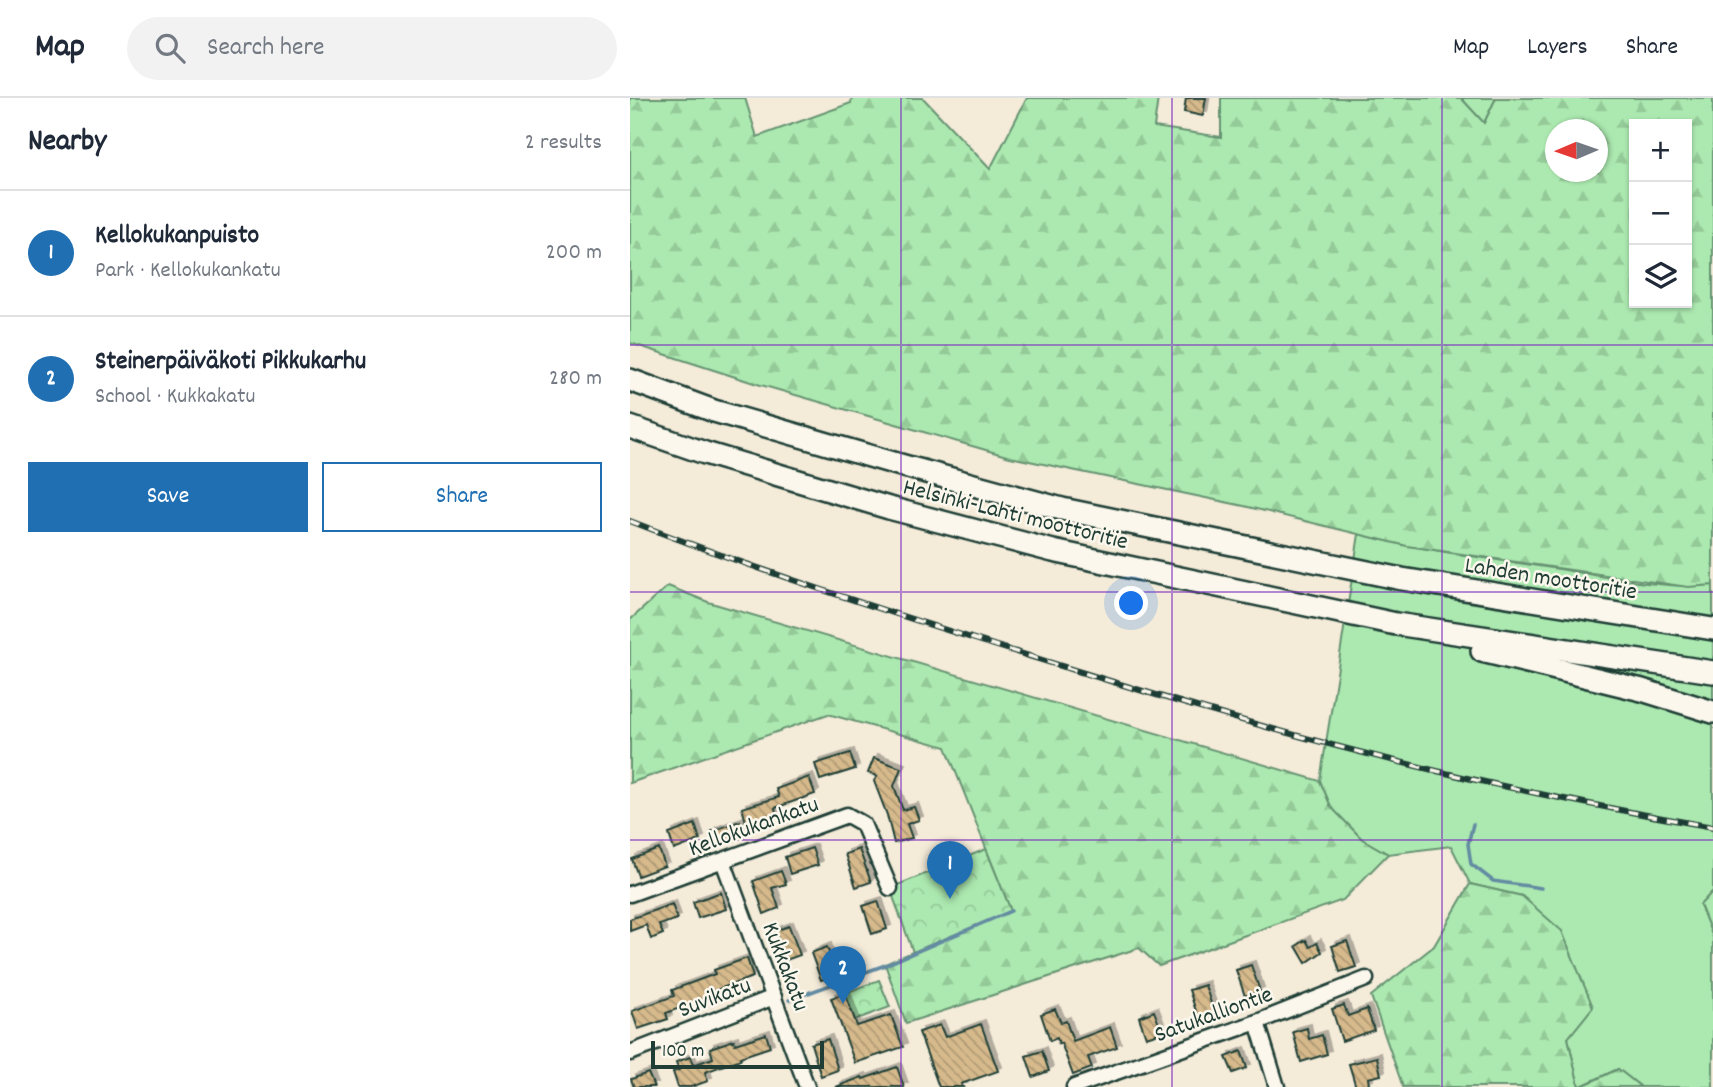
<!DOCTYPE html>
<meta charset="utf-8">
<style>
body{margin:0;font-family:Dekko,sans-serif;background:#f2f2f3;color:#1f2937}
.controls{position:absolute;right:21px;top:21px;display:grid;overflow:hidden;border-radius:0px;box-shadow:0 2px 5px #0004}
.controls button{width:63px;height:63px;display:grid;place-items:center;padding:0;border:0;border-bottom:2px solid #e0e1e3;background:#fff;color:#1f2937;font:35px sans-serif}
.compass{position:absolute;left:915px;top:21px;width:63px;height:63px;border-radius:50%;background:#fff;box-shadow:0 2px 5px #0004;rotate:268deg}
.scale{position:absolute;left:21px;bottom:18px;width:173px;box-sizing:border-box;padding-left:7px;border:4px solid #1f3d34;border-top:0;font-size:19px;line-height:24px;white-space:nowrap;color:#1f3d34;-webkit-text-stroke:5px #fbf7ec;paint-order:stroke}
.you{position:absolute;left:502px;top:506px;width:24px;height:24px;margin:-18px;border:5px solid #fff;border-radius:50%;background:#1a73e8;box-shadow:0 0 0 10px #1a73e833}
.badge{display:grid;place-items:center;width:46px;height:46px;border-radius:50%;background:#1f6fb2;color:#fff;font-size:23px;font-weight:700}
.pin{position:absolute;translate:-50% -58px;filter:drop-shadow(0 2px 4px #0008)}
.pin::after{content:'';position:absolute;top:37px;width:24px;height:21px;background:inherit;clip-path:polygon(0 0,100% 0,50% 100%)}
.list{margin:0;padding:0;list-style:none}
h2{display:flex;justify-content:space-between;align-items:center;height:91px;margin:0;padding:0 28px;font-size:30px}
h2 small{font-size:23px;font-weight:400;color:#747a83}
.list li{display:grid;grid-template-columns:46px 1fr auto;gap:21px;align-items:center;box-sizing:border-box;height:126px;padding:0 28px;border-top:2px solid #e0e1e3}
.list b{display:block;font-size:26px;white-space:nowrap}
.list p{margin:0;font-size:23px;white-space:nowrap;color:#747a83}
.list em{font-size:23px;font-style:normal;color:#747a83}
.actions{display:flex;gap:14px;padding:21px 28px}
.actions a{flex:1;padding:16px 0;border:2px solid #1f6fb2;border-radius:0px;text-align:center;font-size:24px;color:#1f6fb2}
.actions .main{background:#1f6fb2;color:#fff}
.icon{flex:none;width:38px;height:38px;fill:none;stroke:currentColor;stroke-width:2;stroke-linecap:round;stroke-linejoin:round}
.map{position:relative;flex:none;width:1083px;height:989px;overflow:hidden}
header{display:flex;align-items:center;gap:42px;box-sizing:border-box;height:98px;padding:0 35px;background:#fff;border-bottom:2px solid #e0e1e3}
header strong{font-size:33px}
nav{display:flex;gap:38px;margin-inline-start:auto;font-size:24px}
.search{width:490px;height:63px;background:#f2f2f3;display:flex;align-items:center;gap:18px;box-sizing:border-box;padding:0 24px;border-radius:38px;color:#747a83;font-size:26px}
main{display:flex}
aside{flex:1;background:#fff}
.map>svg:first-child{display:block}
.green{fill:#ace9b0;stroke:#669372;stroke-width:2}
.forest{fill:url(#forest-firs);stroke:#669372;stroke-width:2;fill-rule:evenodd}
.park{fill:url(#park-crowns);stroke:#669372;stroke-width:2}
.lines{fill:none;stroke-linecap:round;stroke-linejoin:round}
.stream{stroke:#648ba2;stroke-width:3.5}
.building{fill:url(#building-back-hatch);stroke:#1f3d34;stroke-width:2;filter:url(#shadow)}
.minor-casing{stroke:#1f3d34;stroke-width:19}
.highway-casing{stroke:#1f3d34;stroke-width:26}
.minor{stroke:#fbf7ec;stroke-width:14}
.highway{stroke:#fbf7ec;stroke-width:21}
.rail-casing{stroke:#1f3d34;stroke-width:6}
.rail{stroke:#fbf7ec;stroke-width:3.5;stroke-dasharray:10;stroke-linecap:butt}
.grid{fill:none;stroke:#7b2cbf;stroke-width:2;stroke-opacity:0.55}
.labels{text-anchor:middle;stroke-width:5;stroke-linejoin:round;paint-order:stroke}
.street-label{font-size:24px;fill:#1f3d34;stroke:#fbf7ec}
</style>
<header>
<strong>Map</strong>
<div class="search"><svg class="icon" aria-label="search" viewBox="0 0 24 24"><circle cx="10" cy="10" r="6"/><path d="M15 15l6 6"/></svg>Search here</div>
<nav><a>Map</a><a>Layers</a><a>Share</a></nav>
</header>
<main>
<aside>
<h2>Nearby<small>2 results</small></h2>
<ul class="list">
<li><span class="badge">1</span><div><b>Kellokukanpuisto</b><p>Park · Kellokukankatu</p></div><em>200 m</em></li>
<li><span class="badge">2</span><div><b>Steinerpäiväkoti Pikkukarhu</b><p>School · Kukkakatu</p></div><em>280 m</em></li>
</ul>
<div class="actions"><a class="main">Save</a><a>Share</a></div>
</aside>
<div class="map">
<svg width="1083" height="989" viewBox="0 0 1083 989">
<defs>
<pattern id="forest-firs" width="22" height="20" patternUnits="userSpaceOnUse" patternTransform="scale(1.75)"><rect width="22" height="20" fill="#ace9b0"/><path d="M5 1l3.5 6h-7zM16 11l3.5 6h-7z" fill="#94c998"/></pattern>
<pattern id="park-crowns" width="20" height="18" patternUnits="userSpaceOnUse" patternTransform="scale(1.75)"><rect width="20" height="18" fill="#ace9b0"/><path d="M2 6a3 3 0 1 1 6 0M12 15a3 3 0 1 1 6 0" fill="none" stroke="#94c998"/></pattern>
<pattern id="building-back-hatch" width="6" height="6" patternUnits="userSpaceOnUse" patternTransform="scale(1.75)"><rect width="6" height="6" fill="#d7ba8c"/><path d="M-1 5l2 2M0 0l6 6M5-1l2 2" fill="none" stroke="#ae9873"/></pattern>
<filter id="shadow"><feDropShadow dx="4" dy="-4" stdDeviation="0" flood-color="#0004"/></filter>
</defs>
<rect width="100%" height="100%" fill="#f4ebd9"/>
<filter id="ink" filterUnits="userSpaceOnUse"><feTurbulence type="fractalNoise" baseFrequency=".0143" numOctaves="2"/><feDisplacementMap in="SourceGraphic" scale="14" xChannelSelector="R" yChannelSelector="G"/><feConvolveMatrix kernelMatrix="1 2 1 2 8 2 1 2 1" color-interpolation-filters="sRGB"/></filter>
<g filter="url(#ink)">
<g class="green">
<path d="M831,0H866L854,25Z"/>
<path d="M729,436C794,453 862,461 929,471C979,479 1032,491 1083,487V793L1070,807L1083,839V989H1011L988,971L949,989L938,940L892,798L840,786L821,748L758,756L732,741L701,709L690,683Z"/>
</g>
<g class="forest">
<path d="M0,0H115L127,39L221,5L222,0H293L360,71L397,0H528L524,29L591,39V0H831L854,25L866,0H1083V487L1058,489L777,448L614,408L380,359L124,285L0,245ZM1004,26H1057V205H1004ZM926,32H968V74H926Z"/>
<path d="M38,488L78,504L690,683L701,709L732,741L758,756L713,802L529,868L509,850L276,925L255,866L380,811L316,649L198,616L0,685V522Z"/>
<path d="M840,786L892,798L932,833L963,909L938,940L949,989H773L741,898L804,848Z"/>
<path d="M1083,793V839L1070,807Z"/>
<path d="M988,971L1011,989H950Z"/>
</g>
<g class="park">
<path d="M356,751L381,813L283,854L260,790Z"/>
<path d="M249,882L260,909L225,922L215,895Z"/>
</g>
<g class="lines">
<g class="stream">
<path d="M843,726L838,746L841,766L863,783L911,790"/>
<path d="M159,902L258,866L381,813"/>
</g>
</g>
<g class="building">
<path d="M556,0H576L573,18L554,14Z"/>
<path d="M220,655L225,671L190,682L185,666Z"/>
<path d="M244,660L271,670L264,688L273,712L284,709L289,722L277,726L282,740L264,745L257,717L244,683L247,678L238,675Z"/>
<path d="M179,679L185,696L145,710L147,717L117,727L112,710L149,699L146,691Z"/>
<path d="M110,723L115,738L88,748L82,733Z"/>
<path d="M65,726L70,742L44,752L39,736Z"/>
<path d="M182,750L188,767L160,776L155,759Z"/>
<path d="M29,751L35,768L8,778L2,761Z"/>
<path d="M229,751L241,784L226,789L215,756Z"/>
<path d="M151,773L156,786L142,790L149,810L134,816L123,783Z"/>
<path d="M91,794L96,811L68,820L63,804Z"/>
<path d="M248,803L257,831L242,836L233,808Z"/>
<path d="M42,806L47,821L29,827L33,836L21,841L16,827L0,833V821Z"/>
<path d="M159,828L170,857L156,862L145,833Z"/>
<path d="M676,842L680,849L687,845L692,854L676,865L666,848Z"/>
<path d="M717,843L726,869L710,874L702,848Z"/>
<path d="M197,849L207,877L191,882L181,855Z"/>
<path d="M117,860L123,879L80,894L82,898L36,915L38,921L8,931L2,913L44,898L42,892L85,876L84,872Z"/>
<path d="M621,867L630,893L615,898L606,872Z"/>
<path d="M575,887L585,917L569,922L559,892Z"/>
<path d="M215,895L227,928L261,917L273,949L225,965L201,900Z"/>
<path d="M714,907L718,918L737,911L744,932L712,943L702,911Z"/>
<path d="M425,911L431,925L436,923L443,943L480,929L487,949L458,959L462,970L443,977L431,945L429,946L427,940L420,943L411,916Z"/>
<path d="M524,913L532,934L516,939L509,919Z"/>
<path d="M351,926L368,973L331,986L333,989H309L289,934L310,927L315,939Z"/>
<path d="M677,930L679,941L692,937L697,956L671,964L663,934Z"/>
<path d="M136,936L140,949L110,959L111,961L75,974L78,983L61,989H48L43,974L49,972L46,964L60,959L63,967L83,960L80,950L104,942L105,946Z"/>
<path d="M198,941L208,972L191,978L181,946Z"/>
<path d="M412,953L419,973L403,979L396,958Z"/>
<path d="M611,953L617,970L603,975L596,959Z"/>
<path d="M747,959L751,977L738,980L739,986L726,989L719,966Z"/>
<path d="M267,969L274,989H206L232,979L233,981Z"/>
<path d="M18,975L24,989H4L1,981Z"/>
</g>
<g class="lines">
<defs>
<g id="minor">
<path d="M93,763L177,989"/>
<path d="M0,796L217,717L233,726L260,790"/>
<path d="M627,924L647,989"/>
<path d="M0,955L144,899"/>
<path d="M444,989L627,924L736,881"/>
</g>
<g id="highway">
<path d="M0,282L84,313L274,368L432,411L772,481L1083,531"/>
<path d="M0,329L75,355L259,410L423,453L766,526L1083,574"/>
<path d="M852,553L1012,592L1083,614"/>
</g>
</defs>
<use href="#minor" class="minor-casing"/>
<use href="#highway" class="highway-casing"/>
<use href="#minor" class="minor"/>
<use href="#highway" class="highway"/>
<defs>
<path id="rail" d="M0,423C121,470 246,510 370,549C505,591 640,633 778,666C879,691 981,711 1083,729"/>
</defs>
<use href="#rail" class="rail-casing"/>
<use href="#rail" class="rail"/>
</g>
</g>
<path class="grid" d="M271,0V989M542,0V989M812,0V989M0,247H1083M0,494H1083M0,742H1083"/>
<g class="labels">
<g class="street-label">
<text transform="translate(386 415) rotate(14)" y="8">Helsinki-Lahti moottoritie</text>
<text transform="translate(921 479) rotate(9)" y="8">Lahden moottoritie</text>
<text transform="translate(123 727) rotate(-20)" y="8">Kellokukankatu</text>
<text transform="translate(157 868) rotate(69)" y="8">Kukkakatu</text>
<text transform="translate(84 898) rotate(-21)" y="8">Suvikatu</text>
<text transform="translate(583 915) rotate(-20)" y="8">Satukalliontie</text>
</g>
</g>
</svg>
<div class="controls">
<button>+</button>
<button>−</button>
<button><svg class="icon" aria-label="layers" viewBox="0 0 24 24"><path d="M12 4l9 5-9 5-9-5zM3 14l9 5 9-5"/></svg></button>
</div>
<svg class="compass" viewBox="-18 -18 36 36"><path d="M0-13l5 13h-10z" fill="#e53935"/><path d="M0 13l5-13h-10z" fill="#747a83"/></svg>
<div class="scale">100 m</div>
<div class="you"></div>
<div class="pin badge" style="left:320px;top:801px">1</div>
<div class="pin badge" style="left:213px;top:906px">2</div>
</div>
</main>
